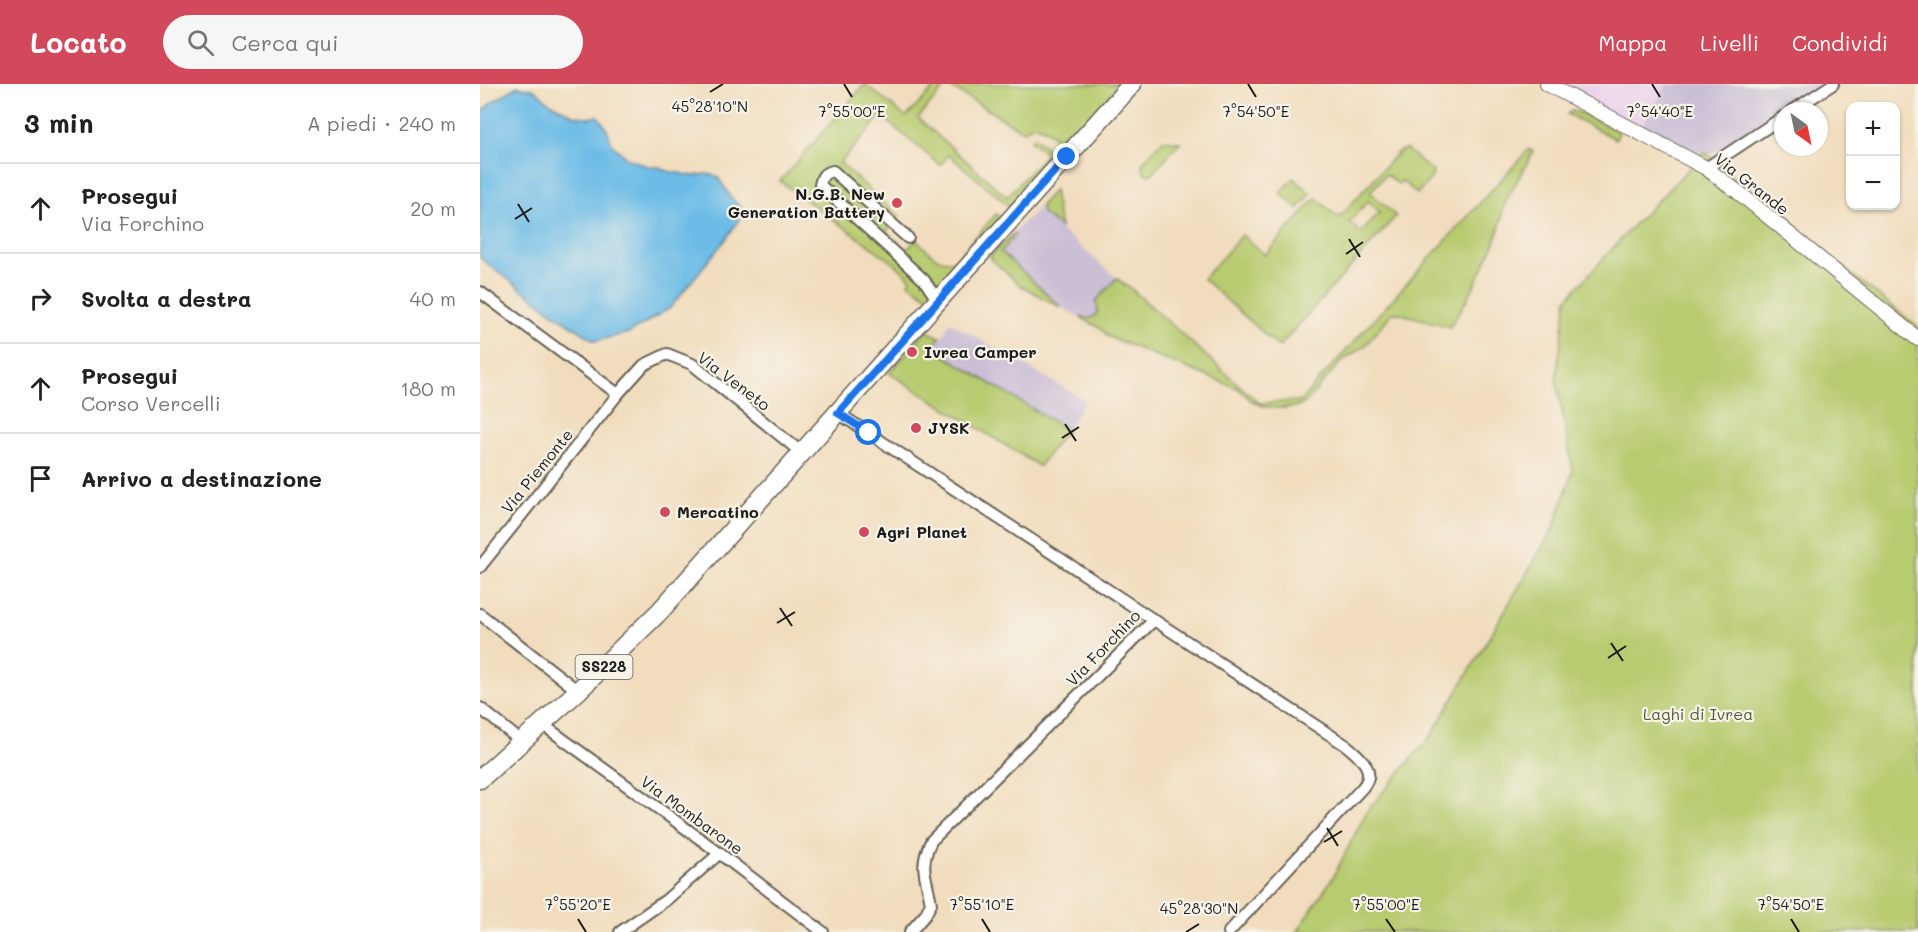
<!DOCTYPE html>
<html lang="it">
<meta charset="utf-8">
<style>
body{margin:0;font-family:Mali,sans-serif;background:#f6f6f6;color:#222}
.controls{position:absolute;right:18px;top:18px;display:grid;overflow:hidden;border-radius:12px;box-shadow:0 2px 4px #0004}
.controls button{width:54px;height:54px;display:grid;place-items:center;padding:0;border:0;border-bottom:2px solid #e0e0e0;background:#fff;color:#222;font:30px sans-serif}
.compass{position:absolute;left:1294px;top:18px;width:54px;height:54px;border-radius:50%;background:#fff;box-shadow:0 2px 4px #0004;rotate:147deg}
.stop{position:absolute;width:18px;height:18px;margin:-14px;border:4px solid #1a73e8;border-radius:50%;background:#fff}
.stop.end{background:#1a73e8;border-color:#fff;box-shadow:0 2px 6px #0008}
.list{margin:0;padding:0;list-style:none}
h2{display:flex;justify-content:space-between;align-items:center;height:78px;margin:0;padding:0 24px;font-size:26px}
h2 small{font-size:20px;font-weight:400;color:#767676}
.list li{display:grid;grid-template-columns:39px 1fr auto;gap:18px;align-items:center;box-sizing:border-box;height:90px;padding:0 24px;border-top:2px solid #e0e0e0}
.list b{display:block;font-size:22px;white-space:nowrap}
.list p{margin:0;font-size:20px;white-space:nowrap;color:#767676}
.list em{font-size:20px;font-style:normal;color:#767676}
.icon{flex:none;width:33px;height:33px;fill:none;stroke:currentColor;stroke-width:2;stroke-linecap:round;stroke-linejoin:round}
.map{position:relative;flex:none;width:1438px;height:848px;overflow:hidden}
header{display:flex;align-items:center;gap:36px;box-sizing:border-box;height:84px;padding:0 30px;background:#d1495b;color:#fff}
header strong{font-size:28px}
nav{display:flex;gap:33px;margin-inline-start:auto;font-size:21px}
.search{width:420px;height:54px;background:#f6f6f6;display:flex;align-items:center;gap:15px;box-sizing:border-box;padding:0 21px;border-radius:33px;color:#767676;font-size:22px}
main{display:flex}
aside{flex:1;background:#fff}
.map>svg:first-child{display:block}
.built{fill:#ebd1eb}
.industrial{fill:#cbbfd5}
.green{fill:#b7cb6f;stroke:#6a7446;stroke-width:1.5;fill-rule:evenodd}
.water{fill:#6dbce7;stroke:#446c82;stroke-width:1.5}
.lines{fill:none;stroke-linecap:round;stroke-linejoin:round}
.minor-casing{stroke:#676054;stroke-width:14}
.tertiary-casing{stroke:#676054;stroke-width:16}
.primary-casing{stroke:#676054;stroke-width:21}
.minor{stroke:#fff;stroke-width:10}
.tertiary{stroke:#fff;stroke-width:14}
.primary{stroke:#fff;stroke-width:18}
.route{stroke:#1a73e8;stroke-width:8}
.ticks{fill:none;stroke:#1c1c1c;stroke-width:2}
.poi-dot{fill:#d1495b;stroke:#f7f3e8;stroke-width:2}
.labels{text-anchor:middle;stroke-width:4.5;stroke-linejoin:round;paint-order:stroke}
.shield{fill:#f7f3e8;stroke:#5e5c59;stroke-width:1.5}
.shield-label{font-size:15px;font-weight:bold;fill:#1c1c1c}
.street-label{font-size:16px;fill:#1c1c1c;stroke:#f7f3e8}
.poi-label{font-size:16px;font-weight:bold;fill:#1c1c1c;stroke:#f7f3e8;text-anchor:start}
.park-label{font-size:16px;fill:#525939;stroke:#f7f3e8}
.ticks-label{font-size:15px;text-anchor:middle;fill:#1c1c1c;stroke:#f7f3e8;stroke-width:4.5;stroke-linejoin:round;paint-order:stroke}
</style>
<header>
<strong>Locato</strong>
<div class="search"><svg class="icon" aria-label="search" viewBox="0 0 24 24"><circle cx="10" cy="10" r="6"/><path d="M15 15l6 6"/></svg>Cerca qui</div>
<nav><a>Mappa</a><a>Livelli</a><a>Condividi</a></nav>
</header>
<main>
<aside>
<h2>3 min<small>A piedi · 240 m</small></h2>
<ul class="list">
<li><svg class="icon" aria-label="ahead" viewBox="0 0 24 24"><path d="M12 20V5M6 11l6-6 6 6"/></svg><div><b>Prosegui</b><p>Via Forchino</p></div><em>20 m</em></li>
<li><svg class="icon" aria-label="right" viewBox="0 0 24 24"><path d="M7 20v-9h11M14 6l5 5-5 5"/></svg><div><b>Svolta a destra</b></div><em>40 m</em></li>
<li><svg class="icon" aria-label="ahead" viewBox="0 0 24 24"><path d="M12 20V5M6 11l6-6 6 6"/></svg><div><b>Prosegui</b><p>Corso Vercelli</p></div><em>180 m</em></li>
<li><svg class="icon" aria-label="arrive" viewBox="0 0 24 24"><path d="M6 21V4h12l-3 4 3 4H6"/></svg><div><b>Arrivo a destinazione</b></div></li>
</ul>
</aside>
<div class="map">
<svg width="1438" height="848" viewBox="0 0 1438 848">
<rect width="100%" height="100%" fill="#f7f3e8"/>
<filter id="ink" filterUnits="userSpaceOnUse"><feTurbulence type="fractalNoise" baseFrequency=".0167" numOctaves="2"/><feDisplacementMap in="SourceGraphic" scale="12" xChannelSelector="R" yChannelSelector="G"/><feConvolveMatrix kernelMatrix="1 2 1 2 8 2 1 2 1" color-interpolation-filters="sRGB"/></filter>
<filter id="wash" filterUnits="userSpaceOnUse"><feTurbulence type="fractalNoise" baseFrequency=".008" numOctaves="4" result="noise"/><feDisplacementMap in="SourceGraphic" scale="24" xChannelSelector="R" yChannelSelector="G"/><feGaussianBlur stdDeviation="1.35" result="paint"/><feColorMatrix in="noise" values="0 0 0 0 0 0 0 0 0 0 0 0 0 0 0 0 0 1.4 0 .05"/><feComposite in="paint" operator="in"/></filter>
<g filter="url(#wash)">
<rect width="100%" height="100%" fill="#f1ddbd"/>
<path class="built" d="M1079,0H1187L1159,47Z"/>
<g class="industrial">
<path d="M1187,0H1340L1241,65L1232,69L1213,70L1159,47Z"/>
<path d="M561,121L562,129L646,202L620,244L541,202L510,172Z"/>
<path d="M470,238L605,316L587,346L452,264L464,250Z"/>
</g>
<g class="green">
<path d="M385,0L426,33L458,0H640L585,62L565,45L553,41L543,47L467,1L438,34L527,113L566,70L551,57L554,53L575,72L530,123L469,71L460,81L401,32L360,79L419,132L406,148L426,166L436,156C448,166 459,183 476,175L516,130L520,134L450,214L428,199L431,195L415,180L300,97Z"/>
<path d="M1092,27L1099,28L1139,48L1136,55L1087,30Z"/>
<path d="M683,56L700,58L671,91L666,90L662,85L663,78Z"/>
<path d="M926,65L953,88L952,93L937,110L922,97L918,100L906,90L890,108L916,132L799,263L723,195L762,151L785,171L836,114L859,134L918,68ZM888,117L900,128L881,149L869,138Z"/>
<path d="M1049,65L1053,68L1024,121L1021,138L1015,158L1001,188L988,214L970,243L918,229H912L885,262L862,277L825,319C813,326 784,326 772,317C766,313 763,308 757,304L629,253L620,244L600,233C608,234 615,236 618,226L616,217L637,194L646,202L647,201L779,319L820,317Z"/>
<path d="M1225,68L1300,133L1438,243V848H817L853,793L887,727L951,652L1073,445L1093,387L1076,294L1087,215L1150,145Z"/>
<path d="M814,94L831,110L818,125L800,109Z"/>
<path d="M574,106L580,143L562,129L561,121Z"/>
<path d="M533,150L535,151L521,168L582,224L541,202L513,177L510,172Z"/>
<path d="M445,248H449L460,253L452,264L587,346L559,382L409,289Z"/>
</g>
<path class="water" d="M38,2L56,6L67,17L93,31L109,34L118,32L127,45L132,60L146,74L167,82L179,83L187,87L214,92L225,90L237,92L252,115L261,123V133L246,155L190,224L149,249L115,257L77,232L0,174V29L12,18Z"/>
</g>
<g filter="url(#ink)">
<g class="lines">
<defs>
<g id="minor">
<path d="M1312,27L1353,0"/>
<path d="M1226,84L1303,33"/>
<path d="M428,154L353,87C343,89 342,92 340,101L444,196L458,217"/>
<path d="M0,208L138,310"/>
<path d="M358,329L674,536L451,757C438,785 447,792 451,820L445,831L430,848"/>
<path d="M0,483L138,310L164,281L187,270L212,280L322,369"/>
<path d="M0,530L98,607"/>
<path d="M674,536L867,662C880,673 897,686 883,703L749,848"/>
<path d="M0,624L42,658"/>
<path d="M62,640L223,757L343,848"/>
<path d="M140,848L186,816L240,769"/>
</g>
<path id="tertiary" d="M1067,0L1226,84L1258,108L1438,255"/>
<path id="primary" d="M0,695L98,607L180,527L652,0"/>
</defs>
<use href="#minor" class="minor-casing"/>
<use href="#tertiary" class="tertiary-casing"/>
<use href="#primary" class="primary-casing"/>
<use href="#minor" class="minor"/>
<use href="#tertiary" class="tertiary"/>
<use href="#primary" class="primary"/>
</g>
</g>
<g class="lines" filter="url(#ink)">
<path class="route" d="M389,349L358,329L587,73"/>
</g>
<path class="ticks" d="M364,0L372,13M768,0L776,13M1172,0L1180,13M230,8L243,0M38,120L49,138M35,135L52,124M869,155L880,173M866,170L883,158M585,340L596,357M582,354L599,343M300,524L312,542M297,539L315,528M1131,559L1143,577M1128,574L1146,562M847,744L858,762M844,758L862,747M98,835L106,848M502,835L510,848M906,835L915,848M1311,835L1319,848M706,848L719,840"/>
<g class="poi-dot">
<circle cx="417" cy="119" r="6"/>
<circle cx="432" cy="268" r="6"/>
<circle cx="436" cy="344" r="6"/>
<circle cx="185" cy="428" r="6"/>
<circle cx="384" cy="448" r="6"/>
</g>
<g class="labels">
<rect class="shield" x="95.5" y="571" width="57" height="24" rx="4.5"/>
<g class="shield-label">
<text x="124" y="588">SS228</text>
</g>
<g class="street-label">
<text transform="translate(1272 100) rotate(38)" y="6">Via Grande</text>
<text transform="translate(254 297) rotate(37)" y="6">Via Veneto</text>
<text transform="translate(57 387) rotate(-51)" y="6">Via Piemonte</text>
<text transform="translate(623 564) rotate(-46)" y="6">Via Forchino</text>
<text transform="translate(212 731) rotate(36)" y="6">Via Mombarone</text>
</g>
<g class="poi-label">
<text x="405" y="116" text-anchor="end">N.G.B. New<tspan x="405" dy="18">Generation Battery</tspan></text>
<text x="444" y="274">Ivrea Camper</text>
<text x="448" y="350">JYSK</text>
<text x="197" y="434">Mercatino</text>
<text x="396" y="454">Agri Planet</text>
</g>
<g class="park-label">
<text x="1218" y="636">Laghi di Ivrea</text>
</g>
</g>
<g class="ticks-label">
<text x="230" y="28">45°28'10"N</text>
<text x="372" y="33">7°55'00"E</text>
<text x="776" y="33">7°54'50"E</text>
<text x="1180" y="33">7°54'40"E</text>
<text x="98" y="826">7°55'20"E</text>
<text x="502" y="826">7°55'10"E</text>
<text x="906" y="826">7°55'00"E</text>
<text x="1311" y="826">7°54'50"E</text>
<text x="719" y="830">45°28'30"N</text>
</g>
</svg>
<div class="controls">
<button>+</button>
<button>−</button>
</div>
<svg class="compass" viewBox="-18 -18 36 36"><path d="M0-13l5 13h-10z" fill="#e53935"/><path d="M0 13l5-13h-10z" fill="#767676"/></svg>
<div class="stop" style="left:389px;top:349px"></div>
<div class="stop end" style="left:587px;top:73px"></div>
</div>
</main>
